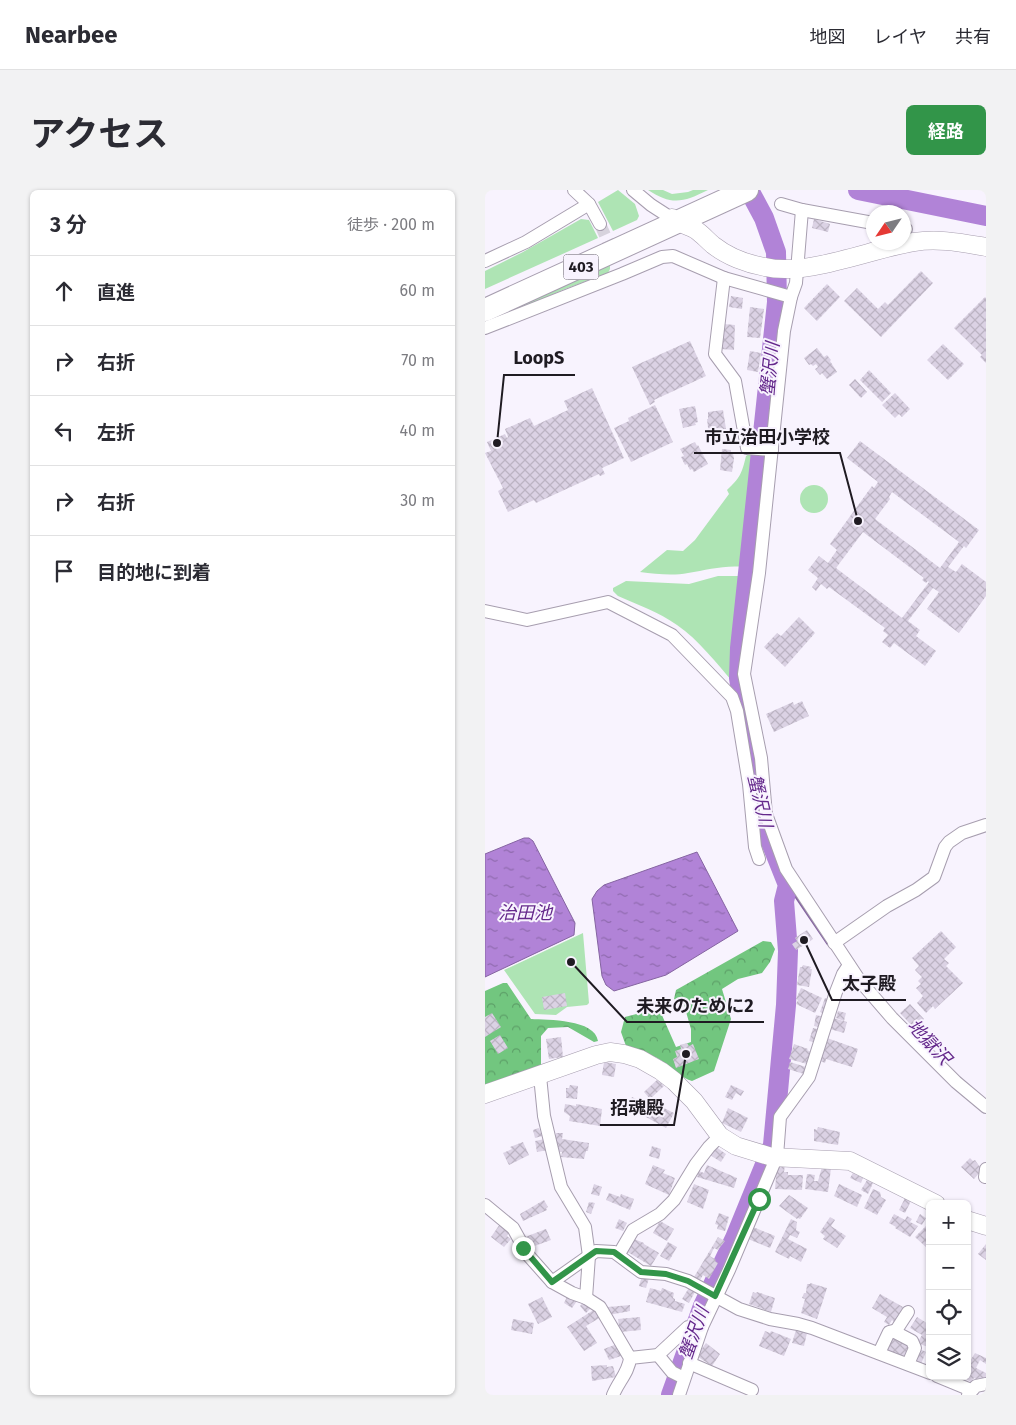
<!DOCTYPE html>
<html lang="ja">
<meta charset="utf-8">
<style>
body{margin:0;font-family:"Fira Sans","Noto Sans JP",sans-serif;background:#f2f2f3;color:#2b2b33}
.controls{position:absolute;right:15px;bottom:15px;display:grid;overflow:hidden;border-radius:8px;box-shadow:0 1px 4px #0004}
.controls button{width:45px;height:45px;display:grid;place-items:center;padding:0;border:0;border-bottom:1px solid #e1e1e2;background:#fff;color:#2b2b33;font:25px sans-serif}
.compass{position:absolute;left:381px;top:15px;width:45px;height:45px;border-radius:50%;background:#fff;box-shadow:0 1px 4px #0004;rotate:235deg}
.stop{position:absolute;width:15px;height:15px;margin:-11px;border:4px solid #329549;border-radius:50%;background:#fff}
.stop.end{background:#329549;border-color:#fff;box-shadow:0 1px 5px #0008}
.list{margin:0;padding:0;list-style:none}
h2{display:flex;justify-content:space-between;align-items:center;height:65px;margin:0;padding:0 20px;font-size:21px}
h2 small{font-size:16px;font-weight:400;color:#7c7c81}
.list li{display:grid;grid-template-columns:32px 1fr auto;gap:15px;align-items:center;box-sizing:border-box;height:70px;padding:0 20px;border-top:1px solid #e1e1e2}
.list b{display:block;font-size:19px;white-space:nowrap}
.list em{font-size:16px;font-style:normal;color:#7c7c81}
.icon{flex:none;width:28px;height:28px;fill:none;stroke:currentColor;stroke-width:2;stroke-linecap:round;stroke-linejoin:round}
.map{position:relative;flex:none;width:501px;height:1205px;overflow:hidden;border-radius:8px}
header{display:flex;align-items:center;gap:30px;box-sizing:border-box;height:70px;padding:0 25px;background:#fff;border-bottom:1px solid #e1e1e2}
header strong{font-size:24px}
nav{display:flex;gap:28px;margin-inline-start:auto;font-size:18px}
.intro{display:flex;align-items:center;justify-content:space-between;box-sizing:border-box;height:120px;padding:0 30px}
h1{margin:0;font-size:35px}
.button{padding:12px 22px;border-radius:8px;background:#329549;color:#fff;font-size:18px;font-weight:700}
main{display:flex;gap:30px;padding:0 30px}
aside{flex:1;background:#fff;border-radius:8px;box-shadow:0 1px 4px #0004}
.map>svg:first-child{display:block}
.green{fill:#aee4b4}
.forest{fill:url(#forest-crowns)}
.water{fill:url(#water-ripples);stroke:#8564a1}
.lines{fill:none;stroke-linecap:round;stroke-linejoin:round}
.stream{stroke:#8564a1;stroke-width:3}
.river{stroke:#b183d7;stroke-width:20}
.building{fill:url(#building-cross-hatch);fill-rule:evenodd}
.street-tunnel{stroke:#d7d3dd;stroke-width:12;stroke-dasharray:12 6;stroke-linecap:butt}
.street-casing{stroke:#a79eaf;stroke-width:14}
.secondary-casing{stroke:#a79eaf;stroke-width:19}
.highway-casing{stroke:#a79eaf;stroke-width:24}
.street{stroke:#fff;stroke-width:12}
.secondary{stroke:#fff;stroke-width:18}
.highway{stroke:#fff;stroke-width:22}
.route{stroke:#329549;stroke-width:6}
.labels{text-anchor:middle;stroke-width:4;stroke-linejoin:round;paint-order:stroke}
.shield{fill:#f8f3fe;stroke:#605c64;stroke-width:1}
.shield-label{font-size:15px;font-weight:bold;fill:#1f1b22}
.water-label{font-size:18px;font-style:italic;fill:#64288b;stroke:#f8f3fe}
.leader{fill:none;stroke:#1f1b22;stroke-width:2}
.callout-dot{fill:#1f1b22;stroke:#f8f3fe;stroke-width:2}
.callout-label{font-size:18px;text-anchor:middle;font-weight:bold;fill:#1f1b22;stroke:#f8f3fe;stroke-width:4;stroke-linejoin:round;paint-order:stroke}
</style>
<header>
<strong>Nearbee</strong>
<nav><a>地図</a><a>レイヤ</a><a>共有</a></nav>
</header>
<div class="intro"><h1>アクセス</h1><a class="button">経路</a></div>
<main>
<aside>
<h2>3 分<small>徒歩 · 200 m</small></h2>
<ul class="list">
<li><svg class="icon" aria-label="ahead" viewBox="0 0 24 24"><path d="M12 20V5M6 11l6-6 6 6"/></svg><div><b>直進</b></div><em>60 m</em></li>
<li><svg class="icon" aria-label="right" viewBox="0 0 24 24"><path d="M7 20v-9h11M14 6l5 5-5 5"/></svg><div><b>右折</b></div><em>70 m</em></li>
<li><svg class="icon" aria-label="left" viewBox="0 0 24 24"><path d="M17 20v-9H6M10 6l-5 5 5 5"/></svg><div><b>左折</b></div><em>40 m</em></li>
<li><svg class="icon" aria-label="right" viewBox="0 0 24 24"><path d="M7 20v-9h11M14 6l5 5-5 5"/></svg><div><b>右折</b></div><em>30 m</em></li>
<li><svg class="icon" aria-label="arrive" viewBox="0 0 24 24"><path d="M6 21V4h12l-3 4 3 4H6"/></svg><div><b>目的地に到着</b></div></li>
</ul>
</aside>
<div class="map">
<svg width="501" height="1205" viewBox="0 0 501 1205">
<defs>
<pattern id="forest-crowns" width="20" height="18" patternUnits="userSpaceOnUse" patternTransform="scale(1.25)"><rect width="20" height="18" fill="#72c67f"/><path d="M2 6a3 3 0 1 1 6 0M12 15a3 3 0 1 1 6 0" fill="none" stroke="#5da068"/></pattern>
<pattern id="water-ripples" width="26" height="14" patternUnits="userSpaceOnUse" patternTransform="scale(1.25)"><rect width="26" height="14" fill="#b183d7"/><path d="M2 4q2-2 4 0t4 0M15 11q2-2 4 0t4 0" fill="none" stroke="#8f6aae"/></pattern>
<pattern id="building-cross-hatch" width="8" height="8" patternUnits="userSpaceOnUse" patternTransform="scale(1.25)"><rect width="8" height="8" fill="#dbd2e4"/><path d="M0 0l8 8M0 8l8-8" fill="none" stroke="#bcb4c3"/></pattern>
</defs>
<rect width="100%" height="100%" fill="#f8f3fe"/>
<g class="green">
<path d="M133,0L150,14L154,26L152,30L128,41L113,12Z"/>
<path d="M163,0H178L187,4L203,2L208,0H223C199,12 187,16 163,0Z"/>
<path d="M96,29L104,30L113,48L0,99V81L38,62Z"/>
<path d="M125,73V79L123,83L80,99L6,131L5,128Z"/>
<path d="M266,263L270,264L259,377C239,375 222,380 203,383C188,386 171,384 155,382L182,360L198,361L210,350L244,304L242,300C255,288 257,283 261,266Z"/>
<circle cx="329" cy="309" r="14"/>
<path d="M233,386H257L249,472V493C231,473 214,450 192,435C174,422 153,415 133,406L128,401V398L141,391L204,394Z"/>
<path d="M98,743L104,813L102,815L82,817L71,825L50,824L19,780Z"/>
</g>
<g class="forest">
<path d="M278,751L286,752L290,759L285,772L277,783L253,789L237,799L246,829L229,881L207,891C197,888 190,880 181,874C170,865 155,861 141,856L136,842L140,827L159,822L176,823L191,857L206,852V839L199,815L189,809L191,800Z"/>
<path d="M18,793H22L46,829C63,830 110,829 113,851L109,852L83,837L63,838L56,846V876L0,895V801Z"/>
</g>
<g class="water">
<path d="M39,648H44L48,651L90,733L89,745L0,787V664Z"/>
<path d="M212,662L253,741L181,785L129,801L121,795L117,786L107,709L112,701L119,695Z"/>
</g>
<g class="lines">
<path class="stream" d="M303,695L343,754"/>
<g class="river">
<path d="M373,0L501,26"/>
<path d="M186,1205L218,1116L250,1048L288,955L301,815L303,761L299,711L303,695L275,625L254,488L255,458L292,112L291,62L279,28L264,0"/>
</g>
</g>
<g class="building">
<path d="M329,29L345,34L343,42L327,38Z"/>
<path d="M436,81L448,93L396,147L359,111L372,98L393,119L400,112L403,115Z"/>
<path d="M342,94L355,107L332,131L319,118Z"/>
<path d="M246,106L258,108L257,119L244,117Z"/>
<path d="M500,107L501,108V173L495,167L497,165L469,138Z"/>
<path d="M265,117L279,119L275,148L262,147Z"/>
<path d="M238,134L250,135L249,160L236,159Z"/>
<path d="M205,151L221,186L169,210L170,212L165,215L147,177Z"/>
<path d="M458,154L479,174L463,190L442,170Z"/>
<path d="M332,158L339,167L342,165L346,170L345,171L352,182L342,189L337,183L335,185L330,179L333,177L331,174L328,176L326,174L324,175L319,168Z"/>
<path d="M265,161L276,163L273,182L262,180Z"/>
<path d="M384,180L406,203L397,212L375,190Z"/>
<path d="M370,189L382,202L376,208L364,195Z"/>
<path d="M107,198L139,268L117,278L120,284L115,286L114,284L51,313L49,310L23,322L13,301L18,298L0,263L6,261L2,252L20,244L22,248L23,247L20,239L45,228L49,236L83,220L79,211Z"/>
<path d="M410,203L425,219L417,227L414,224L410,228L397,215Z"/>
<path d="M170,215L188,252L146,272L129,238L144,231L143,228Z"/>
<path d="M210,216L213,232L210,233L211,235L198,238L194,219Z"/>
<path d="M238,220L242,245L224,246L222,229H223V222Z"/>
<path d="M375,251L494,340L481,358L479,356L463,377L471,382L477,374L501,392V406L474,443L442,419L454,402L448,398L423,431L435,440L431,446L451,461L440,476L409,453L405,458L397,452L403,445L398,441L400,438L344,397L342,399L336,394L331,401L327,397L333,388L323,380L334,366L343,373L352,360L345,354L387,296L389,298L393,292L362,268ZM407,302L474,352L455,378L390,329L405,309L404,307ZM378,342L439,388L437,390L441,393L443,391L444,392L417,428L351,378Z"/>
<path d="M210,252L212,256L213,255L223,274L209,282L207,279L205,280L202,274L200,275L196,267L199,266L195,259Z"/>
<path d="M237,259L246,260V264H248L249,268L247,282L235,280Z"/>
<path d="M314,427L330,443L300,477L279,457L292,443L296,446Z"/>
<path d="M317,511L324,526L289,542L281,524L308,512L309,515Z"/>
<path d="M322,740L328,749L319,756V755L311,760L307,754L312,751L310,748Z"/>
<path d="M456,741L471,757L459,769L464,773L461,776L478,793L450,819L448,816L441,823L432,813L438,806L431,798L436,794L433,791L437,787L430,780L434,776L427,768Z"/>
<path d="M318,775L326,777L325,779H327L324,797L312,795L315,777H317Z"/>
<path d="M316,798L337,808L330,823L311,814L313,810L311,809Z"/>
<path d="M80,803L82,816L59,820L57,807Z"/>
<path d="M340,808L345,810L340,824L335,822Z"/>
<path d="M425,814L439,829L429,838L415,823Z"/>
<path d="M353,821L361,823L359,831L351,828Z"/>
<path d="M7,823L16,837L0,847V827Z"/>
<path d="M331,825L339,827L337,838L329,836Z"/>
<path d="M348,828L362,832L359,843L345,839Z"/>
<path d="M328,838L336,840L332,853L324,851Z"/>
<path d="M15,845L23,858L13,864L5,851Z"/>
<path d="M76,847L78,867L64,869L61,849Z"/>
<path d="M342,848L373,859L367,877L341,869L340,873L335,871Z"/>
<path d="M202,853L204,856L208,854L214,869L191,878L188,869L192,867L190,861L196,859L195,855Z"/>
<path d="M309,854L323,859L322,860L326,862L322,874L304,869Z"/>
<path d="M119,872L131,874L129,887L117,885Z"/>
<path d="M305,872L321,877L319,884L303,879Z"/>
<path d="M173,889L179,896L165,909L159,902Z"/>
<path d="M85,895L93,896L92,909L81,908V898H84Z"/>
<path d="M246,895L259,901L256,906L251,903L247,910L240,907Z"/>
<path d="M147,907L155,911L152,918L144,914Z"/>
<path d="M168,910L179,914L177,917L189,923L181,938L159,926Z"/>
<path d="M80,914L91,916V914L117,919L115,936L84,931L85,926L79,922Z"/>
<path d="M243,918L263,928L256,942L237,933Z"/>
<path d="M333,937L355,942L353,955L329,951V939L332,940Z"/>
<path d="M54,938L57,946L50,948L48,940Z"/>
<path d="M71,943H78L77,949L104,953L103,961H101L99,969L76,967L77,962H71L69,957Z"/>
<path d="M60,949L63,960L52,962L50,951Z"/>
<path d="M38,952L44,965L24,975L18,963L27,959L25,957Z"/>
<path d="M167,956L176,959L174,969L164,966Z"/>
<path d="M231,957L241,964L236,972L225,965Z"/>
<path d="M485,968L488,971L490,970L497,980L489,989L476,977Z"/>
<path d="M168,975L180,980L178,983L190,988L184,1005L160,994Z"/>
<path d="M222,975L252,988L249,998L212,987L214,981L219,983Z"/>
<path d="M292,975H300L299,982H303V985H318L317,1000L290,999Z"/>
<path d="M337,977L346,978L343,1002L320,999L322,984L330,985L329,991H333Z"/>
<path d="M368,983L378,988L376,993L365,988Z"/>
<path d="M382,990L388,993L383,1004L376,1000Z"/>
<path d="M109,994L117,997L114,1006L106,1004Z"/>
<path d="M209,994L224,1000L218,1019L202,1012Z"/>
<path d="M354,994L377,1005L372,1017L349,1006Z"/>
<path d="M388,999L395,1002L396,1007L401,1010L392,1025L379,1018Z"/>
<path d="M124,1003L135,1007L136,1004L149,1009L145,1020L121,1010Z"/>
<path d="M304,1005L323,1018L315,1029L313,1028L312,1029L294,1016Z"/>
<path d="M420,1008L426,1011L420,1023L414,1020Z"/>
<path d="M59,1010L63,1017L61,1018L62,1020L38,1031L35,1024Z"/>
<path d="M104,1012L110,1013L106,1024L101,1022Z"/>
<path d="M234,1023L244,1027L240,1041L232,1039L233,1035L230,1034Z"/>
<path d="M409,1024L420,1030L422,1026L427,1029L425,1032L433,1036L425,1047L410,1038L411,1037L404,1033Z"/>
<path d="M435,1024L441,1028L437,1035L431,1032Z"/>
<path d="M345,1027L350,1030L346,1036L361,1046L352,1058L338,1049L340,1046L335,1042Z"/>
<path d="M134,1029L142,1033L138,1041L130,1038Z"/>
<path d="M306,1029L312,1032L311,1040L315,1042L312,1048L305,1045L303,1049L322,1059L316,1072L305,1066L304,1069L290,1062Z"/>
<path d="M175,1031L189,1039L182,1051L168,1043Z"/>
<path d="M444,1033L445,1057L443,1059L430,1047Z"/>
<path d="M15,1034L25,1041L22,1046L26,1049L19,1057L6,1047Z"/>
<path d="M268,1037L290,1046L285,1058L263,1049Z"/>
<path d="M61,1039L66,1050L44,1058L40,1047Z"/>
<path d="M233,1047L240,1051L233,1060L229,1058L225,1066L231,1070L230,1071L233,1073L224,1089L218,1085L215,1090L209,1087Z"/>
<path d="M149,1049L159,1053V1054L174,1063L166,1076L141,1061Z"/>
<path d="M183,1052L192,1057L184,1071L175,1066Z"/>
<path d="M501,1054V1070L493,1064Z"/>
<path d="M157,1086L164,1088L161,1098L154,1096Z"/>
<path d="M325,1093L342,1098L332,1129L316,1123L320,1109L317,1108L319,1103H321L322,1094H325Z"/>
<path d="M205,1096L211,1100L204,1113L197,1109Z"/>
<path d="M165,1098L176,1101L177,1098L189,1103L188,1108L190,1109V1111L200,1114L197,1122L161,1112Z"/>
<path d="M268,1102L271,1103L272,1102L290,1108L286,1122L264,1114Z"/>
<path d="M395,1104L418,1117L409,1132L407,1130L404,1135L399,1132L402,1127L387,1118Z"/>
<path d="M83,1105L92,1111L87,1118L79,1113Z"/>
<path d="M57,1107L67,1127L53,1134L43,1114Z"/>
<path d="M100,1111L106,1118L101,1123L95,1116Z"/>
<path d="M145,1115V1121L124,1125L123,1117Z"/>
<path d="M110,1119L116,1127L101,1136L112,1153L99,1161L82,1137Z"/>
<path d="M155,1127L156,1140L135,1142L133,1129Z"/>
<path d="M432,1127L445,1135V1155L443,1157L432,1153L437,1145L425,1138Z"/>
<path d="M28,1129L49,1133L47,1144L26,1140Z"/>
<path d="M311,1140L322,1143L319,1156L307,1153Z"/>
<path d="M280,1141L285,1143L286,1141L306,1149L299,1166L274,1156Z"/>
<path d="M408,1147L425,1155L419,1167L402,1160Z"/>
<path d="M221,1153L235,1164L227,1176L213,1167L215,1165L213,1164Z"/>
<path d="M132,1154L136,1166L124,1170L119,1159Z"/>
<path d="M435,1159L441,1162L436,1174L430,1171Z"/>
<path d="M490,1163L501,1168V1174L495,1170L491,1178L501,1183V1188L495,1191L489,1188L486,1192L476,1186H482V1176Z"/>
<path d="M122,1175V1177L128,1176L131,1187L107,1191L106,1176Z"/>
</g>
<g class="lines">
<path class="street-tunnel" d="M115,34L132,72"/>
<defs>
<g id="street">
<path d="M89,0L104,14L115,34"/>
<path d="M148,0L166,15L183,26"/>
<path d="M296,14L317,20L388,33"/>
<path d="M317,20L311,93L306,107L299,141L274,383L259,484L276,568L281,624L301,679L375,791L407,828L471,892L501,917"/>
<path d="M418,39H421"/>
<path d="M0,71L41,52L104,14"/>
<path d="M239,88L230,164L250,191L262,258L287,260"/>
<path d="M0,138L137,84L177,67L188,66L239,88L306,107"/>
<path d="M0,421L42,430L123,412L187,445L247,507L252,521L264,594L270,657L274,669"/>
<path d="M349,753L402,716L431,700L449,687L460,657L464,652L477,643L501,635"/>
<path d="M55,886L59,926L76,997L100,1037L104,1066L101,1108"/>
<path d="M500,987L501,979"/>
<path d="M0,1015L28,1038L43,1065L67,1092L87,1103L101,1108L115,1117L145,1168C144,1182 133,1192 128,1205"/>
<path d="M134,1064L148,1040L175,1024L189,1010L211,974L224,957L235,946"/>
<path d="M67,1092L111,1061L129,1062L156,1082L181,1084L203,1091L254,1119L285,1129L313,1134L327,1138L445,1183"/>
<path d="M410,1142L423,1122"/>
<path d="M394,1163L404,1142L408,1141L427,1151L430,1158L423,1174"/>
<path d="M173,1165L187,1182L199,1188"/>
<path d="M145,1168L173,1165L203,1137H217"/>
<path d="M204,1173L267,1200"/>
<path d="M452,1186L486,1200"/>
<path d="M194,1205L217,1137L244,1080L292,966L295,927L324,887L351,802L358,784L364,775"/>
<path d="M483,1205L491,1196L501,1194"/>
</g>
<g id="secondary">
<path d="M187,28C194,34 203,35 211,40C217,44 222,50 228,55C242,66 262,74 280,77C321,87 386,59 429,52C454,48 477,53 501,57"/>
<path d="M0,904L111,865L125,862L139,864L155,869L176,881L189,891L209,911L235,946L251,956L287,967L365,971L451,1014"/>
<path d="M482,1030L501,1036"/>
</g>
<path id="highway" d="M0,120L262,0"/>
</defs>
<use href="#street" class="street-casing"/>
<use href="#secondary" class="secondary-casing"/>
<use href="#highway" class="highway-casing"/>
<use href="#street" class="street"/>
<use href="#secondary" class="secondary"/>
<use href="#highway" class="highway"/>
</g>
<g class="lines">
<path class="route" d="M38,1058L67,1092L111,1061L129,1062L156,1082L181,1084L203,1091L230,1106L274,1009"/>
</g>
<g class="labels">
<rect class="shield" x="78.5" y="64.5" width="35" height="25" rx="4"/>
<g class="shield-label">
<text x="96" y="82">403</text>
</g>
<g class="water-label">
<text transform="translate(285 179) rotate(-84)" y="6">蟹沢川</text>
<text transform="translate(275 611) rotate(77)" y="6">蟹沢川</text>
<text x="40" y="729">治田池</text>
<text transform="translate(444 852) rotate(47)" y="6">地獄沢</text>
<text transform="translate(209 1143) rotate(-70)" y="6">蟹沢川</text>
</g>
</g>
<path class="leader" d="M12 253L19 185H90M373 331L355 263H209M319 750L347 810H421M86 772L142 832H279M201 864L189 935H115"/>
<g class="callout-dot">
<circle cx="12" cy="253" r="5"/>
<circle cx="373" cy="331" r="5"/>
<circle cx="319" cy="750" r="5"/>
<circle cx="86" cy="772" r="5"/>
<circle cx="201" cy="864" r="5"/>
</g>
<g class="callout-label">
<text x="54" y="174">LoopS</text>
<text x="282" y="253">市立治田小学校</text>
<text x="384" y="800">太子殿</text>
<text x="210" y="822">未来のために2</text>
<text x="152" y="924">招魂殿</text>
</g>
</svg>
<div class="controls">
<button>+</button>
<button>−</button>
<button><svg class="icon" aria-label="locate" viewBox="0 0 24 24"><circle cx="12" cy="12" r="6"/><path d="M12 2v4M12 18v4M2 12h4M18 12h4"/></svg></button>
<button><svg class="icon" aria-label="layers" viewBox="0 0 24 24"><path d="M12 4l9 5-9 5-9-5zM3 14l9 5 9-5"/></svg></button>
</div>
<svg class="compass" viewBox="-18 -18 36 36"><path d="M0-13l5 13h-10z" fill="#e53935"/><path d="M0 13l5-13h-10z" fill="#7c7c81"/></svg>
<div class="stop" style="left:274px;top:1009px"></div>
<div class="stop end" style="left:38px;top:1058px"></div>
</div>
</main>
